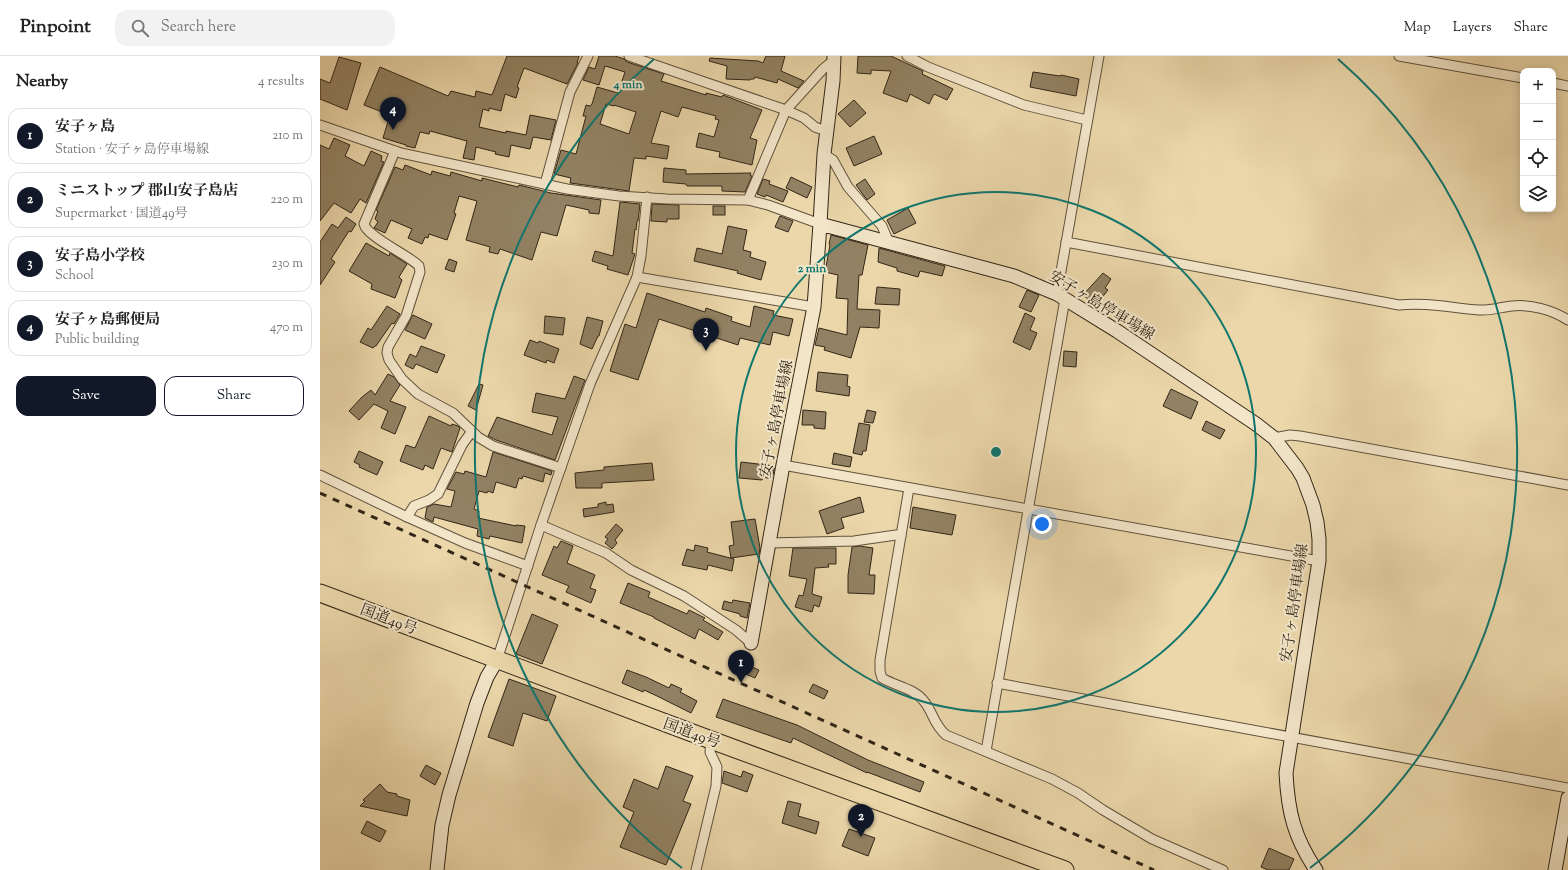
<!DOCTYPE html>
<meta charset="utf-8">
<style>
body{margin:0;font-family:"Sorts Mill Goudy","Noto Serif JP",serif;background:#f2f2f2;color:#222}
.controls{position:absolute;right:12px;top:12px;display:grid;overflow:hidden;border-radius:8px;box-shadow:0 2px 10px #0003}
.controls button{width:36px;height:36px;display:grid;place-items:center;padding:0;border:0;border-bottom:1px solid #e0e0e0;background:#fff;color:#222;font:20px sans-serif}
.you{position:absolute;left:722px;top:468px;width:14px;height:14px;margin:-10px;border:3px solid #fff;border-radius:50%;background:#1a73e8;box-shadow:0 0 0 6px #1a73e833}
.badge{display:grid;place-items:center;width:26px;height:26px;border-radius:50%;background:#111827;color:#fff;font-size:13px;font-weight:700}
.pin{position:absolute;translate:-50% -33px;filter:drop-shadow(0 1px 2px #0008)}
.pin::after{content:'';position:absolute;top:21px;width:14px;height:12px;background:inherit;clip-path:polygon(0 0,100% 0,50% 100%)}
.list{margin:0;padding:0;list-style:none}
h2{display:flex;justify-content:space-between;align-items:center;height:52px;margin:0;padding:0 16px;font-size:17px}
h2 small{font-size:13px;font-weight:400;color:#767676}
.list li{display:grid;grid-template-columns:26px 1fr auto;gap:12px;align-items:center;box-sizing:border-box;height:56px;margin:0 8px 8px;padding:0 8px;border:1px solid #e0e0e0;border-radius:12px}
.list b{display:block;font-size:15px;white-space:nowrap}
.list p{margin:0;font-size:13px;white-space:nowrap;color:#767676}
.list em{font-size:13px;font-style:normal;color:#767676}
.actions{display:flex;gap:8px;padding:12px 16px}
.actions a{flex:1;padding:9px 0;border:1px solid #111827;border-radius:12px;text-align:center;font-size:14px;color:#111827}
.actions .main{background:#111827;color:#fff}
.icon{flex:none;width:22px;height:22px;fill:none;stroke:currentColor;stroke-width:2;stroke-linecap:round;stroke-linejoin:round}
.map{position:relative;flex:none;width:1248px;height:814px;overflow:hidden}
header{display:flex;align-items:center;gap:24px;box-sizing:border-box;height:56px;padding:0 20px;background:#fff;border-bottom:1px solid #e0e0e0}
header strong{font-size:19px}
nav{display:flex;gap:22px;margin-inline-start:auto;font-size:14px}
.search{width:280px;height:36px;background:#f2f2f2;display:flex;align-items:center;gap:10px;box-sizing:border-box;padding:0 14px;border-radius:12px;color:#767676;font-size:15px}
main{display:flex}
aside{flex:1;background:#fff}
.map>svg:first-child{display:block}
.building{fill:#928263;stroke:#312617;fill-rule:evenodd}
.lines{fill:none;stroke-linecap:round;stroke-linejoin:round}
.street-casing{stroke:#60523c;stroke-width:11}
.secondary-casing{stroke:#312617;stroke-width:15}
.highway-casing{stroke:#312617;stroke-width:19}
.street{stroke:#f2e5c8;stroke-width:9}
.secondary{stroke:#f2e5c8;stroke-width:13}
.highway{stroke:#ebd7aa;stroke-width:17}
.rail{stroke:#312617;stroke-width:3;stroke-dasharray:7 7;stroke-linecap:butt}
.ring{fill:none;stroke:#0f766e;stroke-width:2}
.labels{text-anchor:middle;stroke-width:4;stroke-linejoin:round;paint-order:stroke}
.street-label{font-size:15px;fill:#312617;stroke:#f2e5c8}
.centre{fill:#0f766e;stroke:#f2e5c8;stroke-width:2}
.ring-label{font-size:12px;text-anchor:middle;font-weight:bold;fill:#0f766e;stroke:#f2e5c8;stroke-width:4;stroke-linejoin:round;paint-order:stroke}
</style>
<header>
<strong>Pinpoint</strong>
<div class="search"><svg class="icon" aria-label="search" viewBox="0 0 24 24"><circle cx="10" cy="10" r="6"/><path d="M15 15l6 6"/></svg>Search here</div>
<nav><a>Map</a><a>Layers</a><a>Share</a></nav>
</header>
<main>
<aside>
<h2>Nearby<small>4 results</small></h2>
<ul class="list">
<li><span class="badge">1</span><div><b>安子ヶ島</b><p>Station · 安子ヶ島停車場線</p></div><em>210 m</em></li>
<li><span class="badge">2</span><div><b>ミニストップ 郡山安子島店</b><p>Supermarket · 国道49号</p></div><em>220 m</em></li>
<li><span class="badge">3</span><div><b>安子島小学校</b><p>School</p></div><em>230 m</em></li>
<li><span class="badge">4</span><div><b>安子ヶ島郵便局</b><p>Public building</p></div><em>470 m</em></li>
</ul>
<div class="actions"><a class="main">Save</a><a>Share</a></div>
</aside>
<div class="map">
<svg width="1248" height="814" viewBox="0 0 1248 814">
<rect width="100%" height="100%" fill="#ebd7aa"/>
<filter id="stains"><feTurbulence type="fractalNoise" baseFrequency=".005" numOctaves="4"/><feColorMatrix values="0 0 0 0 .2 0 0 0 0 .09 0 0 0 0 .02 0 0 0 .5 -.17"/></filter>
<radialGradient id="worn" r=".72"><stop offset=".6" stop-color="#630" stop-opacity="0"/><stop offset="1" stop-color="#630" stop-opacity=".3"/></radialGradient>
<g class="building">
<path d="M187,0H259L257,7H258L247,28L204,12L197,31L199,32L196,42L185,38L181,55L169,52V55L163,53L159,71L186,77V75L206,79L210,59L236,64L231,84L213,81L210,93L191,89L189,101L175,98L176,96L156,91L154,104L143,102L147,85L110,75L109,78L100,76L95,92L86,90V89L63,82L70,59L44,49L60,11L128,40L131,35L155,41L156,35L172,39Z"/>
<path d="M279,0H295L304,3L307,6L344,18L341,25L386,39V37L402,41L403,39L442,54L430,82L437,84L432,109L399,101L400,96L376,91L379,77L394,81L399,64L395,63L396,60L362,51L358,61L341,55L331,87L349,90L347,103L326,100V103L314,102L309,135L250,127L251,122L234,118L241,94L256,98L266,60H263L266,49L270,50L272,48L277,31L298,37L305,16L285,10L279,29L263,24L269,11L275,13ZM286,48L294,50V49L316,56L309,78L280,68Z"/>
<path d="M446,0H465L461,15L484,25L478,32L458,23L457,27L435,21L434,23H431L430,24L406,23L407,10L389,5L390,2L438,5L443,7Z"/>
<path d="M538,0H571L603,15L602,18L633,33L627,44L614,38L609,48L590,38L587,46L563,37L571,15L551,14V18L537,17Z"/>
<path d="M19,1L41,7L27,54L0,43V23L10,27Z"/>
<path d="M713,16L740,20L741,19L759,23L756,40L710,31Z"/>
<path d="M534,44L546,57L530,71L518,58Z"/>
<path d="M554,80L562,98L534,110L526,92Z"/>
<path d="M14,82L30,89L25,100L44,110L51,95L62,100L61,105L64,106L46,147L40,143L31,157L14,147L0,165V89L9,93Z"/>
<path d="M85,109L111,119L112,115L130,120L131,116L162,125V122L198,131L199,129L231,137L281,144L279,158L269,157V154L246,149L237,180L221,176L212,204L180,193L178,198L169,196L170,191L146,184L157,145L139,140L134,157L136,158L127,184L109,178L108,182L105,181L102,188L88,182L92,173L71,164L65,177L54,172L58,166L55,163L58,155L56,154L75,111L83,114Z"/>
<path d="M344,112L366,114V118L431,117L430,119L432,120L425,136L402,135V130H367L366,128L343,126Z"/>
<path d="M471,121L492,131L487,142L466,132Z"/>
<path d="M443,123L450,125L449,128L468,135L463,146L446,139L445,141L437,138Z"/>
<path d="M545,123L555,138L547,144L536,129Z"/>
<path d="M300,146L320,148L318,165H317L316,174L315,173L312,197L315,198L308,219L287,213L288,210L272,205L275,195L293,200Z"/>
<path d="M332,148L359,149V163H347V166L331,165Z"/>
<rect x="393" y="150" width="12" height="9"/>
<path d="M588,152L596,167L574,178L567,164Z"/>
<path d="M460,160L473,165L468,176L455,171Z"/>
<path d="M26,161L36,168L31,176L29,175L11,203L15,206L0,229V186L12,168L18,172Z"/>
<path d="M408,170L427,174L423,194L431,196L430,201L446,206L441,224L417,217L418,215L374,205L377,192L402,198Z"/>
<path d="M511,179L548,189L542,219H539L537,253L560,254L559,272L540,271L531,302L504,294L505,291L495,289L499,272L527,279L528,243L516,242L518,219L505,216L510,189L509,188Z"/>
<path d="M46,187L69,200L70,197L87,208L79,221L82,224L75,242L51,233L52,228L29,215Z"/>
<path d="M559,192L625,210L622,220L600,215L598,221L577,215V212L558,206Z"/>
<path d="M129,203L137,206L134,216L125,213Z"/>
<path d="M783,217L791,223L785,232L788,234L776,249L763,239Z"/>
<path d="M557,231L580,233L579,249L555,248Z"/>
<path d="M707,234L719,239L711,256L699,251Z"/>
<path d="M327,237L385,256L386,252L412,261L411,265L430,271L434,250L454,255L453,259L473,263L469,280L453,276L450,289L420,282L418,289L339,263L318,324L290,315L305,268L316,272Z"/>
<path d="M67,250L80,258L74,268L72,267L56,290H55L53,292L40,286L48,272L51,274Z"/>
<path d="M705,257L715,262L710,274L717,277L710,294L693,286Z"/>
<path d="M93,259L112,268L105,283L85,274Z"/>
<path d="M225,260L245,262L243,279L224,277Z"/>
<path d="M267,261L283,265L279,280H278L272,293L260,288Z"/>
<path d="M210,284L218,287L219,285L239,293L234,307L227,304L226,307L204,299Z"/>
<path d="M101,290L125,299L117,317L96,308L93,313L85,309L90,298L96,301Z"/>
<path d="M744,295L757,296L756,311L743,310Z"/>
<path d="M498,316L528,319L527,330L530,331L529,340L496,335Z"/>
<path d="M68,318L74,321L80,329L70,345L86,351L75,378L61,372L68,355L54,348L39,364L29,355L42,341L51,334L55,339Z"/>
<path d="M254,320L265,324L235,404L176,384L168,380L177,361L232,379L238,361L212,356L216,337L245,343Z"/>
<path d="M159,328L163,329L156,354L148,350Z"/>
<path d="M851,333L878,346L871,363L843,350Z"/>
<path d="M483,354L506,356L505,373L494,372V369H482Z"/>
<path d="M547,354L556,356L553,367L544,366Z"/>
<path d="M109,360L131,370L132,368L138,370L140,372L132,396L121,392L113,413L105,409L103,414L80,405L86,389L95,392Z"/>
<path d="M886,365L905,374L900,383L882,374Z"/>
<path d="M539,367L550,369L546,395H543L542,399L533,397Z"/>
<path d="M39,395L63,406L57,419L39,411L40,409L34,406Z"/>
<path d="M173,396L232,415L231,419L225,417L223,426L203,420L202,423L199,422L196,432L176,426L173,437L168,435L167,437L159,435L154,453L159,455L158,462L196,470V469L205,470L202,487L170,480L169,483L157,480L158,473L114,461L113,466L105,462L107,451L114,448L131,451L135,435L127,433L136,416L144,418L145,415L166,421Z"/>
<path d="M514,397L532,401L530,411L512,408Z"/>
<path d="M421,406L455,410L452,423L443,421L442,424L419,422Z"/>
<path d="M332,407L334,424L282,427V432H256L255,417L284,414V411Z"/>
<path d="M540,441L544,456L521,462L524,472L507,478L499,455Z"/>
<path d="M286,446V449L293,448L294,456L264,461L263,453L278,451V448Z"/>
<path d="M593,451L636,459L632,479L590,472Z"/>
<path d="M435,463L440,492L439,498L411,502L409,490L414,489L411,466Z"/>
<path d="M296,468L303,474L295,484L297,487L292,493L285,487L288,483L285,481Z"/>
<path d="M241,485L253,490L247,507L275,519L270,532L276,534L271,547L246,536L249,530L222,519L234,490L237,492Z"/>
<path d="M375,489L388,492L387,496L414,503L412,515L388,509L387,514L362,509L367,493L374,495Z"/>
<path d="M539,490L553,492L549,519H555L554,538L528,537V519L532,491Z"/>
<path d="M473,492H516V508H508L509,511L495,512L492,538L502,541L499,551L494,549L492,556L475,551L479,539L483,540L487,523L469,520Z"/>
<path d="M308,527L330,536L328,541L367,558L369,554L385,562L383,564L403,576L398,584L379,573L375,583L334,562V561L300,547Z"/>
<path d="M413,544L430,547L427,562L420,560V558L402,553L404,545L412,547Z"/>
<path d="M212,558L238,569L222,608L196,598Z"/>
<path d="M420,606L439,614L435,622L416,614Z"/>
<path d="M307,614L326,621L349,632L351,628L362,633L360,636L377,645L371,657L337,640L324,634L323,636L302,627Z"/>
<path d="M189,623L236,640L227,665L203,657L193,690L168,681Z"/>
<path d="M493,628L508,635L504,643L489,636Z"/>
<path d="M403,643L477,669L548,704L604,726L600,736L547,716V717L473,682L471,687L396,661Z"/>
<path d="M106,709L121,717L115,729L100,720Z"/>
<path d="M346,710L373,720L363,745L371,748L346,809L300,791L314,756L303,751L314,723L338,733Z"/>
<path d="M404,715L421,721L423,715L433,719L427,736L402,727Z"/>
<path d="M60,728L67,736L77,738V740L90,744L87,760L40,750L45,745L43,744Z"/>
<path d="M468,745L481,748L478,760L499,766L496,778L462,767Z"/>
<path d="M47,765L66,775L60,786L41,777Z"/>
<path d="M529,773L555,782L548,800L522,790Z"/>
<path d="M949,792L974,803L969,814H948L941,811Z"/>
</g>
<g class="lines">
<defs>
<g id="street">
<path d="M309,0L466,54L484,62L495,71L506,75"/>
<path d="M587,0L608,11L704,49L767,64"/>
<path d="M1079,0L1203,22"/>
<path d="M1233,27L1248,30"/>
<path d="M0,69L81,97L247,133L299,140L347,143L428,144L448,149L500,168"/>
<path d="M75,95L44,168C47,181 89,199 99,210L100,216L86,260L68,291L67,297L69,304L82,323L98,338L133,357L158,381L173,390L241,412"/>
<path d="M504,98L513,104L528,131L562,170L569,187"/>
<path d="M225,128L250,36L268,0"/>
<path d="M428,144L466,54L503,13L514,4"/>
<path d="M746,186L1079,249C1106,246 1132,252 1159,254C1170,255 1181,251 1192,250C1211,248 1232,254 1248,264"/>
<path d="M317,221L494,251"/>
<path d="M737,238L779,0"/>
<path d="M954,382L970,379L980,380L1248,429"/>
<path d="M463,409L999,505"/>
<path d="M0,419L87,461L145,487L208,510"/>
<path d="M589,432L560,604V615L562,622C575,630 593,632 603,644C613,655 613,668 626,679L732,723L758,737L783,754L832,783L903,814"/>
<path d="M87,461L94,450L109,444L118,438L142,389L152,375"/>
<path d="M221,469L286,497L311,514L364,540L416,574L431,587"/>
<path d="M449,487L534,485L576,479L581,480"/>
<path d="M177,604L221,469L270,328L317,221L321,200L327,141"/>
<path d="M677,627L1248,732"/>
<path d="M666,695L745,243"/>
<path d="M376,814L396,730L397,711L390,696L391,684"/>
</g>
<g id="secondary">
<path d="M500,168L504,98L513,25L514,0"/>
<path d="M431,587L463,409L494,251L500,168L694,220L737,238L745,243L797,275L936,368L954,382L977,412L983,422L993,449L997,466L999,483V505L966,717C968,756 974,781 996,814"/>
<path d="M117,814L122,769L129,739L157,647L167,621L177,604"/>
<path d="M1235,814L1248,742"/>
</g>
<path id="highway" d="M0,537L391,684L745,814"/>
</defs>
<use href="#street" class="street-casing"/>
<use href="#secondary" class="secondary-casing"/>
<use href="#highway" class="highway-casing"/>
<use href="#street" class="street"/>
<use href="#secondary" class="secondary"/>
<use href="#highway" class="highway"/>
<path class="rail" d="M0,437L834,814"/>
</g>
<g class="ring">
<circle cx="676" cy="396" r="260"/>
<path d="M362 812A521 521 0 0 1 334 3M1018 3A521 521 0 0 1 990 812"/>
</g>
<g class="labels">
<g class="street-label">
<text transform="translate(782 249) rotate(31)" y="5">安子ヶ島停車場線</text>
<text transform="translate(456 363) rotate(-79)" y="5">安子ヶ島停車場線</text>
<text transform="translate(974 547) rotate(-82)" y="5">安子ヶ島停車場線</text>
<text transform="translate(69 563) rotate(21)" y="5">国道49号</text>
<text transform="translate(372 677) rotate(20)" y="5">国道49号</text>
</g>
</g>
<circle cx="676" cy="396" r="6" class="centre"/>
<g class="ring-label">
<text x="308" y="32">4 min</text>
<text x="492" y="216">2 min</text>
</g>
<rect width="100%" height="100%" filter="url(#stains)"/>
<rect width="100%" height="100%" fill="url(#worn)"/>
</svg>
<div class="controls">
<button>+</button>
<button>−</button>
<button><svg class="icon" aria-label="locate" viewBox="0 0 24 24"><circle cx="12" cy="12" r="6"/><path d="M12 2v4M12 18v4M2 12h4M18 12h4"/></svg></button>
<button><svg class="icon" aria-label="layers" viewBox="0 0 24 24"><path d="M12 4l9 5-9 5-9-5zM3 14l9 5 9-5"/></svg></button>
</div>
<div class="you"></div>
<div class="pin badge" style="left:421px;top:627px">1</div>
<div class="pin badge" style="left:541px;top:781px">2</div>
<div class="pin badge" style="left:386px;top:295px">3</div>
<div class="pin badge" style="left:73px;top:74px">4</div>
</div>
</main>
